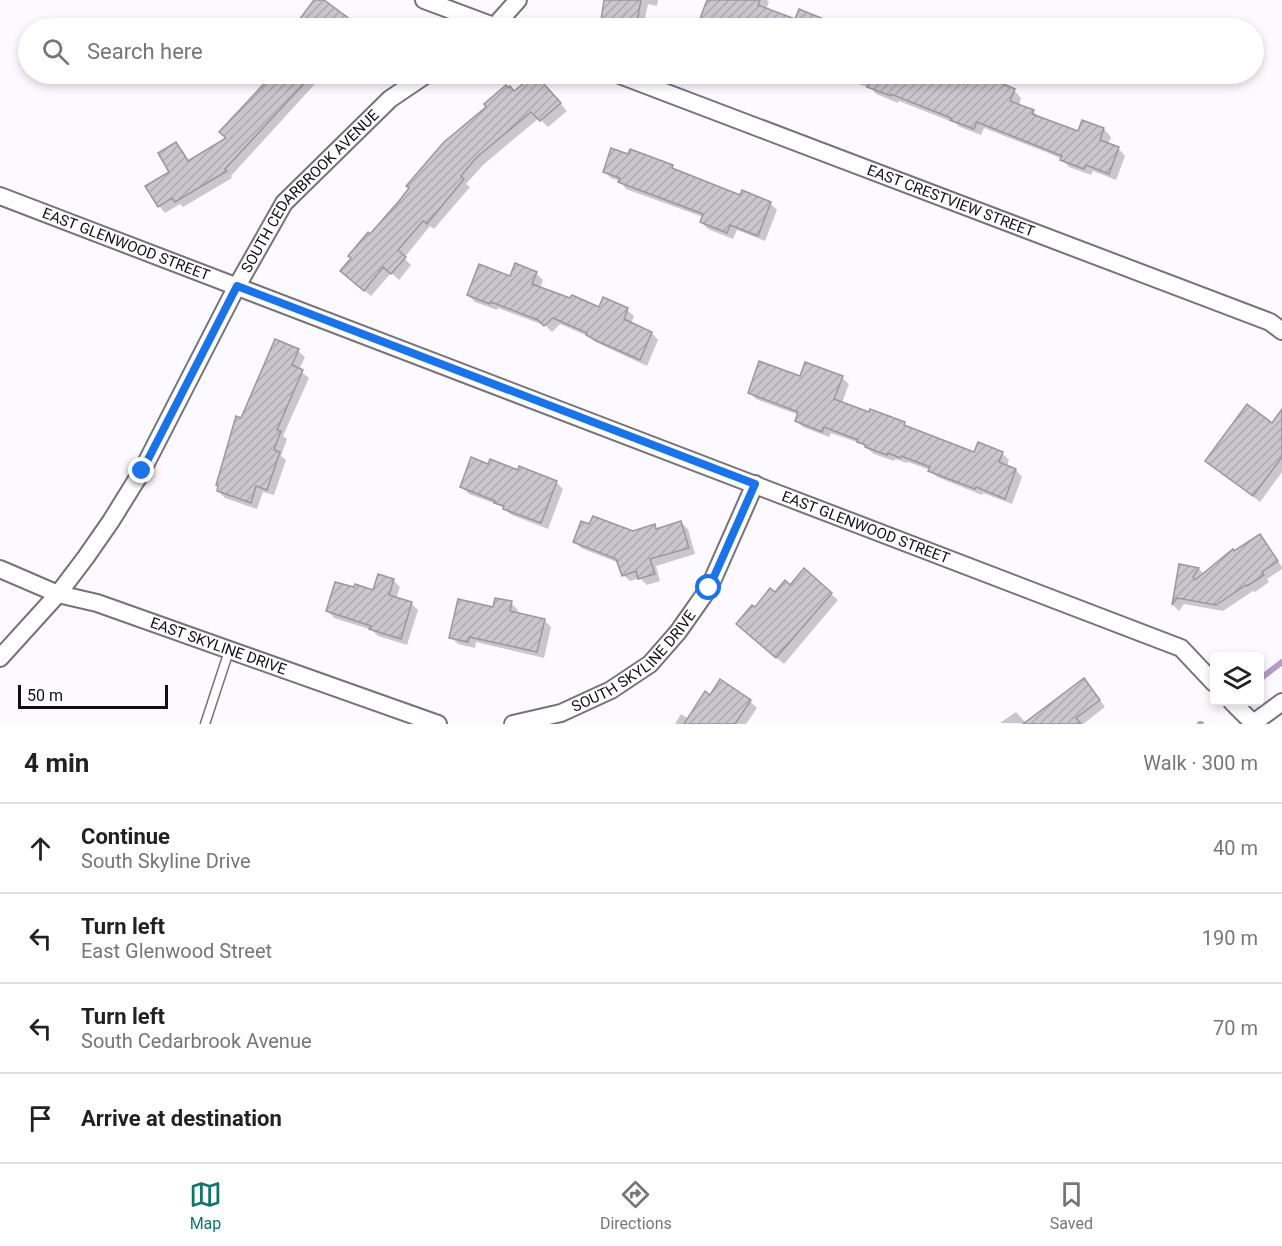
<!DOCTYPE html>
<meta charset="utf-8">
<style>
body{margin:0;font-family:Roboto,sans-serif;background:#f6f6f6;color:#222}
.controls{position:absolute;right:18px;bottom:18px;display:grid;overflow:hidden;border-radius:6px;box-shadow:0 3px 9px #0003}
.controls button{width:54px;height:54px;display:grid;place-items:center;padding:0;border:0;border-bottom:2px solid #e0e0e0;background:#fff;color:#222;font:30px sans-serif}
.scale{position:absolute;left:18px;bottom:15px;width:150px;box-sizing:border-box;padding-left:6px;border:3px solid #100f11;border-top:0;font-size:16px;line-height:21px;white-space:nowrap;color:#100f11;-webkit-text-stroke:4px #fff;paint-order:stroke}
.stop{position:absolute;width:18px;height:18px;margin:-14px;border:4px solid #1a73e8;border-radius:50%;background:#fff}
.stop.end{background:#1a73e8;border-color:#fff;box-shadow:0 2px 6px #0008}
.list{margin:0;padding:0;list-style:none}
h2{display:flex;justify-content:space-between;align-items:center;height:78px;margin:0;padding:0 24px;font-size:26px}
h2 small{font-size:20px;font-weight:400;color:#767676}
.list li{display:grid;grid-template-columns:39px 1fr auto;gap:18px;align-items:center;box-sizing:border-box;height:90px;padding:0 24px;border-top:2px solid #e0e0e0}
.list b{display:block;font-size:22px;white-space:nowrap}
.list p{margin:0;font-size:20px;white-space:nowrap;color:#767676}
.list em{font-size:20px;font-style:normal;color:#767676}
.icon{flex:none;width:33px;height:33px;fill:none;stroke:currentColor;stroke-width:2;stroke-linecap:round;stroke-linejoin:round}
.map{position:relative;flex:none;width:1282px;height:724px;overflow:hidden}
.search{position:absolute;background:#fff;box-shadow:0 3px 9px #0003;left:18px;right:18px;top:18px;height:66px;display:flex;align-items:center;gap:15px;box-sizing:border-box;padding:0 21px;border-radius:33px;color:#767676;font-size:22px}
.sheet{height:438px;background:#fff}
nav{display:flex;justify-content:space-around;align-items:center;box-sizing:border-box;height:84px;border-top:2px solid #e0e0e0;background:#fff;font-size:16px;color:#767676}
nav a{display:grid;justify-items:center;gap:3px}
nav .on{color:#0f766e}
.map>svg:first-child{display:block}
.shadow{fill:#0003}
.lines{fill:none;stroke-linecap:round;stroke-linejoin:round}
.stream{stroke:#b29cc9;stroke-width:6}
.building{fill:url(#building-hatch);stroke:#9a979d;stroke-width:1.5}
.service-casing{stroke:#757379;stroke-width:11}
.minor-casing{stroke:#757379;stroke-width:20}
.service{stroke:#fff;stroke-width:8}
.minor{stroke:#fff;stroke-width:16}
.route{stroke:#1a73e8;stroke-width:8}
.labels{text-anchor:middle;stroke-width:6;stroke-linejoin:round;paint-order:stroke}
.street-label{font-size:15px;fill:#100f11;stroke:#fff}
</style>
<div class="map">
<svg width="1282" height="724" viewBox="0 0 1282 724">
<defs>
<pattern id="building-hatch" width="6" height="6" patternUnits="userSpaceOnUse" patternTransform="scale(1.5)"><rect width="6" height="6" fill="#c9c6cd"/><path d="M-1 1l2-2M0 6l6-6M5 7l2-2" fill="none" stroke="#aca9af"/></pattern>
</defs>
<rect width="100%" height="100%" fill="#fcf9ff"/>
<g class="shadow">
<path d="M316,0H322L359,28H304L299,23Z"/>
<path d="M606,0H658L657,6L648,4L643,28H622L609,26L602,19Z"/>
<path d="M709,0H767L769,2L766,10L796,21L829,27L828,28H705L700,23Z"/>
<path d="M275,74L277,75L278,74H324L231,176L232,178L183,207L180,204L165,213L159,206L171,172L176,144L183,151L190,162L228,139L221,132Z"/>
<path d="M832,74H933L965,86L969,74H975L1014,90L1021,98L1019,106L1033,111L1040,118L1079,133L1083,122L1104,129L1111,137L1108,144L1118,148L1125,156L1116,180L1093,171L1091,175L1069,167L1062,159L1046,152L984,128L981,135L960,127L955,123L899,101L898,103L876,94L872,89Z"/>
<path d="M535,75L567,111L548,127L539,118L483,165L466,184L470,187L434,229L430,226L404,258L411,265L399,280L391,273L371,296L348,277L371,236L514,93Z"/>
<path d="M672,166L677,172L741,197L770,203L777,210L765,241L737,230L733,239L708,229L701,222L703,217L626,189L620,181L611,178L604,171Z"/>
<path d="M536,273L543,280L540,288L599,309L627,310L634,316L631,324L652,333L658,340L647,366L606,347L594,341L590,337L560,324L552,332L546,326L498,308L497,310L475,302L468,295L511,278Z"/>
<path d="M298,351L305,357L299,370L309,378L283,436L287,439L281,456L286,460L274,495L263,492L257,509L225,498L218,491L242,420Z"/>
<path d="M801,378H842L849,384L842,403L870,414L904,423L910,429L975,454L1002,453L1009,460L1007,466L1016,470L1022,477L1012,504L983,493L982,495L937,477L930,470L908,462L907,463L895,459L894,461L874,454L862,444L831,433L829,437L803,427L796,421L799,415L756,399L749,392Z"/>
<path d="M1282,412V472L1260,502L1214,467L1272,425Z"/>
<path d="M489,466L519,472L556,482L563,489L548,529L512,515L499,505L469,494L462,487Z"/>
<path d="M681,523L688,529L695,554L656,566L660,581L647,585L640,578L630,581L623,575L619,563L581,548L575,541L633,533L655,526L658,530Z"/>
<path d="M1259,536L1266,543L1282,567V569L1267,579L1269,582L1255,592L1253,591L1223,611L1184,604L1179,611L1173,605L1180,566L1199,569L1204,574Z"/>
<path d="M393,580L400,587L396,599L412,604L418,610L407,645L378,636L372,630L334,618L328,611L374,592Z"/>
<path d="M791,587L831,594L838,600L784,664L745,631L755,609L775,594Z"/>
<path d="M511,603L518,610L517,614L544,620L551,627L544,658L476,642L475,648L458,644L451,637L495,609Z"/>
<path d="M1090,687L1105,707L1083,724L1000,723L1016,712L1026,723Z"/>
<path d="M710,697L750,701L757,708L746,724H675L681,714L689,719Z"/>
</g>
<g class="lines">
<g class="stream">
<path d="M1260,679L1282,662"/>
<path d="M1200,724H1201"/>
</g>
</g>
<g class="building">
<path d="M314,0H324L362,28H293Z"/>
<path d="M604,0H641L636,27L601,20Z"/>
<path d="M707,0H760L758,5L795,19L799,9L846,28H711L698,24Z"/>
<path d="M273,74H313L225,169L227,171L175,202L172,198L158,207L145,186L169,172L158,153L176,142L188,161L226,138L219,132Z"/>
<path d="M535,74L561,103L540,121L531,112L476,158L461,176L464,179L427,224L423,221L398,250L406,257L391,274L383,267L364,291L340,271L351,258L348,256L368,232L370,234L399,201L409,188L406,186L444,142L486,107L484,104L506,85L509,88L510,86L514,91Z"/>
<path d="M872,74H937L964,84L968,74H980L1015,89L1010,101L1034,110L1032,114L1078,131L1082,120L1104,128L1100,140L1119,147L1109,174L1086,165L1084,169L1060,160L1062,156L977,122L974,129L950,120L951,118L891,94V96L867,87Z"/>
<path d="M611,148L628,154L630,149L673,165L672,168L740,195L742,190L771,202L758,236L730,225L727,233L700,222L703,214L618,182L620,178L603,172Z"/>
<path d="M515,263L537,272L532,284L570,298L572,295L599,307L603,297L628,308L624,319L652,332L640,360L597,341L586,335L587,333L553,318L544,326L538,320L491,302L490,304L467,295L479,264L510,276Z"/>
<path d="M275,339L299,349L292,365L303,370L277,430L281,431L274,450L280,452L267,490L256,486L251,503L217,491L218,486L216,485L236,416L241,418Z"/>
<path d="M759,361L800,376L805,362L843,376L834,399L869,412L870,409L905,422L904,425L974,452L978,442L1003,452L999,462L1016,469L1005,499L976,487L975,489L928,471L930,467L901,456L900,458L888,453L887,455L865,447L866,445L857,442L858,440L824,427L822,432L795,421L798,412L748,393Z"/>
<path d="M1247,404L1272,423L1282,409V457L1253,496L1205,461Z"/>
<path d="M471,457L488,464L490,459L518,470L519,466L557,481L541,523L503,509L504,506L494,503L495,501L460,487Z"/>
<path d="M593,516L633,531L655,524L656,529L681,521L689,548L650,559L655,574L638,579L636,571L622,576L616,559L573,542L581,521L589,524Z"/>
<path d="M1260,534L1278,561L1262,572L1264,575L1247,586L1246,585L1216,605L1177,598L1172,605L1179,564L1199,568L1193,577L1195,580L1233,549L1234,551Z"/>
<path d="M804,568L832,593L776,658L736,624L752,605L755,607L770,588L775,592L785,580L790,585Z"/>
<path d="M378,574L394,579L389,595L412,602L401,639L369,629L371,626L326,611L335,582L354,587L355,584L373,590Z"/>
<path d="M495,598L512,601L510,611L545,619L537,652L469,637L468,642L449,638L458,599L493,607Z"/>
<path d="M1084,678L1100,700L1076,718L1081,724H1023Z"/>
<path d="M720,679L751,700L735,724H684L705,691L710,695Z"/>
</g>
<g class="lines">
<defs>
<path id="service" d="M205,724L229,651"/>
<g id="minor">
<path d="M424,0L499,28"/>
<path d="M493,28L518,0"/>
<path id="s1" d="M617,74L1270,322L1282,331"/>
<path id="s2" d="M0,196L1181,648L1214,683"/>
<path id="s3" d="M0,569L58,594L97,603L438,724"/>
<path id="s4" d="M0,658L58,594L86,557L111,521L142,471L237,286L284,203L390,99L427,74"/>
<path d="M1232,702L1254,724"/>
<path id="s5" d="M513,724L561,713L611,690L650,664L678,632L709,588L755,484"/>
<path d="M1252,724L1282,702"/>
</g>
</defs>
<use href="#service" class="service-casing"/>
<use href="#minor" class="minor-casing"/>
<use href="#service" class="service"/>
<use href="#minor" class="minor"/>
</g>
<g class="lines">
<path class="route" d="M142,471L237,286L755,484L709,588"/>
</g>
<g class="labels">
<g class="street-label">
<text dy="5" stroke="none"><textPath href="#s4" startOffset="564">SOUTH CEDARBROOK AVENUE</textPath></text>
<text dy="5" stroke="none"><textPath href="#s1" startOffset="357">EAST CRESTVIEW STREET</textPath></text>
<text dy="5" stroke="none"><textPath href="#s2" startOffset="135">EAST GLENWOOD STREET</textPath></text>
<text dy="5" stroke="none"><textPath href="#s2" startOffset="927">EAST GLENWOOD STREET</textPath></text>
<text dy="5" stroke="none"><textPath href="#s3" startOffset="232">EAST SKYLINE DRIVE</textPath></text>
<text dy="5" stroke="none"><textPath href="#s5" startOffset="140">SOUTH SKYLINE DRIVE</textPath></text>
</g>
</g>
</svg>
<div class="controls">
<button><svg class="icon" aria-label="layers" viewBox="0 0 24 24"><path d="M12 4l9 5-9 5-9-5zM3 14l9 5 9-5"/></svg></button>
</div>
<div class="scale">50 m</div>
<div class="stop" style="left:709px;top:588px"></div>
<div class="stop end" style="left:142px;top:471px"></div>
<div class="search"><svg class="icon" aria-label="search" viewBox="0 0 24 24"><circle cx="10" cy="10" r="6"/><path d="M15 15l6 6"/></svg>Search here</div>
</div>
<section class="sheet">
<h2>4 min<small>Walk · 300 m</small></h2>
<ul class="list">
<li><svg class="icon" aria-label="ahead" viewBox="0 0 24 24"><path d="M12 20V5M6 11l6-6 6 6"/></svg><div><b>Continue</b><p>South Skyline Drive</p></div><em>40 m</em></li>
<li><svg class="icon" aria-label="left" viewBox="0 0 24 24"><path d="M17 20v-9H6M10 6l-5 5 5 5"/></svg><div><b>Turn left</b><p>East Glenwood Street</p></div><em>190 m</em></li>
<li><svg class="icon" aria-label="left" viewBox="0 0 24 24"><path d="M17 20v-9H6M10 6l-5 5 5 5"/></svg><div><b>Turn left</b><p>South Cedarbrook Avenue</p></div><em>70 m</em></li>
<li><svg class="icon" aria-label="arrive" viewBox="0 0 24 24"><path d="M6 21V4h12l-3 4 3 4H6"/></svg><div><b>Arrive at destination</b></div></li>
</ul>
</section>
<nav>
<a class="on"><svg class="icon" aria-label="map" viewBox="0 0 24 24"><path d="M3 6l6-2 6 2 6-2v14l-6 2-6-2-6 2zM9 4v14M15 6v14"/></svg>Map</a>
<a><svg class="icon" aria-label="directions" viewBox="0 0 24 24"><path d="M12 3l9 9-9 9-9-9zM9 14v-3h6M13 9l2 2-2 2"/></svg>Directions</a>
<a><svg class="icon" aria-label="saved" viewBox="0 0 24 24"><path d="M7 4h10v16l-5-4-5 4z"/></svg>Saved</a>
</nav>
